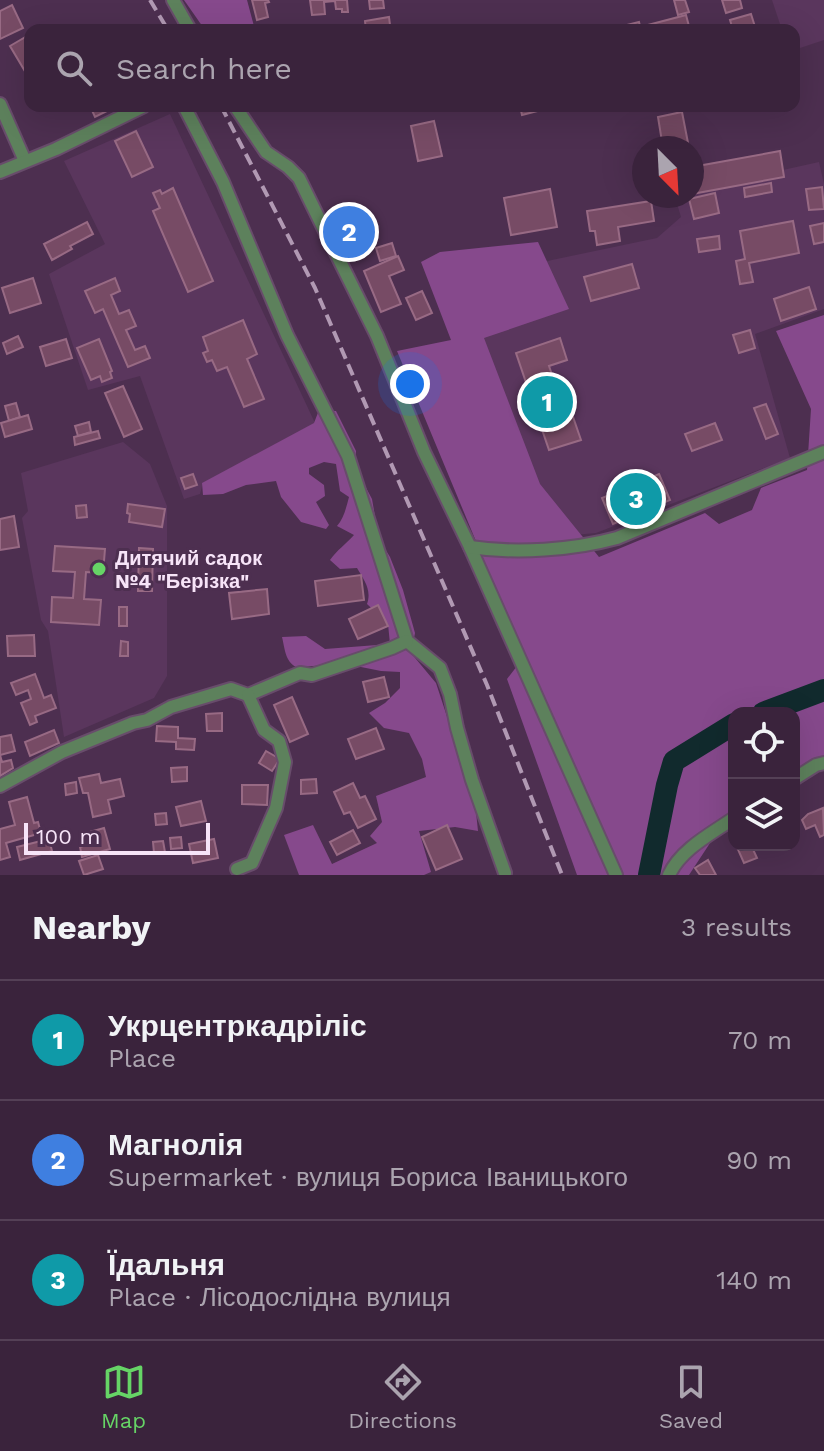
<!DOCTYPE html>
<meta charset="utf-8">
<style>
body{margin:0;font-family:"Work Sans",sans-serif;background:#452f47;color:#f1f3f6}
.controls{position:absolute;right:24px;bottom:24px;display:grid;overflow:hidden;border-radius:16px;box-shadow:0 8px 32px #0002}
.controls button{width:72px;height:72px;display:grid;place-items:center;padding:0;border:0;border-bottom:2px solid #544056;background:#3a233c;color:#f1f3f6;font:40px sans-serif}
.compass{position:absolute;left:632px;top:136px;width:72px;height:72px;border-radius:50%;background:#3a233c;box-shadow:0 8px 32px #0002;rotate:156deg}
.scale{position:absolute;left:24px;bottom:20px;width:186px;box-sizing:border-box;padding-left:8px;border:4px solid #f7e4f8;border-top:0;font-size:22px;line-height:28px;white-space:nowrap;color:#f7e4f8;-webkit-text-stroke:6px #4d2f50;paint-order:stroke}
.you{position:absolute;left:410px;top:384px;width:28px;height:28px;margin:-20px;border:6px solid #fff;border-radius:50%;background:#1a73e8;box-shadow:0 0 0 12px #1a73e833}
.badge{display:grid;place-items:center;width:52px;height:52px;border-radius:50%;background:#66d466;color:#fff;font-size:26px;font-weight:700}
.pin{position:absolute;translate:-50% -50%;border:4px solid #fff;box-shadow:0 2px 8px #0006}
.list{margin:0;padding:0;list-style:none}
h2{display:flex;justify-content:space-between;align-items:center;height:104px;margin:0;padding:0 32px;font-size:34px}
h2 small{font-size:26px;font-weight:400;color:#aba4af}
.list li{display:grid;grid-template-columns:52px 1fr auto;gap:24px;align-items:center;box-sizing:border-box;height:120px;padding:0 32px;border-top:2px solid #544056}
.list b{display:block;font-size:30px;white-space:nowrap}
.list p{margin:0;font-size:26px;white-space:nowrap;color:#aba4af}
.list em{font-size:26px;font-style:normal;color:#aba4af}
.icon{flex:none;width:44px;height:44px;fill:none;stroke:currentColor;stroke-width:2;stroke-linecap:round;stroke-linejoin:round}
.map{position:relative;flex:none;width:824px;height:875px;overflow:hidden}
.search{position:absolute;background:#3a233c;box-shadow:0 8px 32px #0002;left:24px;right:24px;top:24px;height:88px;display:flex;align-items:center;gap:20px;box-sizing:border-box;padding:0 28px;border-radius:16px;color:#aba4af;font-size:30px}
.sheet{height:464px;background:#3a233c}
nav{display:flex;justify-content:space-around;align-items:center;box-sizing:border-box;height:112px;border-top:2px solid #544056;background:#3a233c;font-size:22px;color:#aba4af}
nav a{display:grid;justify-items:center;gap:4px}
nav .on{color:#66d466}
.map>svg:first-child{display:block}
.built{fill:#5a365d}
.green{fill:#86498c}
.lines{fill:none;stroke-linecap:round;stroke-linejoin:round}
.river{stroke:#112a2d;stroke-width:22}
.building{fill:#774b65;stroke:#986a84;stroke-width:2}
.street-casing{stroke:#684c6b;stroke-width:16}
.street{stroke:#5d815c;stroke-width:12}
.rail{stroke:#b199b3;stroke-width:4;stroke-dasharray:12 6;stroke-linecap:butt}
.poi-dot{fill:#66d466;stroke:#4d2f50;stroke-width:3}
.labels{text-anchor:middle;stroke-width:6;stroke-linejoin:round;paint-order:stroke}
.poi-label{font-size:20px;font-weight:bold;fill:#f7e4f8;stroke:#4d2f50;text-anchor:start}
</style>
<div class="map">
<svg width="824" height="875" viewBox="0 0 824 875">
<rect width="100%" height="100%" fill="#4d2f50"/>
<g class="built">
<path d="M772,0H824V40L794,50V30H782Z"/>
<path d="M170,114L315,423L203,483L200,494L184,499L140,376L88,390L49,274L105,244L64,161Z"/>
<path d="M819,162L824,184V309L755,334L790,458L596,533L552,537L462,284L552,260L657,238L681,217L675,197L692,196V194L784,177L783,170Z"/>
<path d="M123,442L150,464L167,506V676L154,698L64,737L48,631L41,620L22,518L28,511L21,473Z"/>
</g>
<g class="green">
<path d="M184,0H247L255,30H205Z"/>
<path d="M538,242L569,309L484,338L540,484L599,557L705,513L719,524L752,510L761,488L807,470L811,409L776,331L824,315V758L794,776V713H734V813L714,837L689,875H577L507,679L524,657L397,351L451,340L421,262L440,252Z"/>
<path d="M319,410L336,411L356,451L355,467L372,499L379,539L390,557L403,590L415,633L411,653L436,683L475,802L478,831L455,827L419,831L431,872L424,875H299L284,835L313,825L332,864L377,843L370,836L382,822L376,796L426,777L422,759L409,733L384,728L369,713L385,703L400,688V672L381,671L346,664L296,667C285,661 285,649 282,637L306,636L325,649L390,644L388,624L367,604C372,590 364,580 357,568L340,569L330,560C337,550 346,544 354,535L337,526C344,518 346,508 349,497L340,491L336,464L324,462L309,468V474L324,485L325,496L316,502L329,525L326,529L301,522L281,497L276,481L246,485L223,494L203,495L202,483L314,423Z"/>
</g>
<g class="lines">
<g class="river">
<path d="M763,713L824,690"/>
<path d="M649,875L667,785L674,761L734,724"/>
</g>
</g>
<g class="building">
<path d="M252,0H268L269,2L265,3L268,17L257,20Z"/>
<path d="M310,0H347L348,12H342V9H336L335,1L324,2L325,14L312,15Z"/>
<path d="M369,0H383L384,8L370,9Z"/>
<path d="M674,0H685L689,12L678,15Z"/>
<path d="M722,0H740L742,8L726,13Z"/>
<path d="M12,5L23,28L0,39V11Z"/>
<path d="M751,14L756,30H733L730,20Z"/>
<path d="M686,15L690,30H645L644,26Z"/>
<path d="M389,17L390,25L366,30L365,21Z"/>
<path d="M639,22L641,30H607Z"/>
<path d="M29,35L30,70L26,73L10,46Z"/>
<path d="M90,106H117L95,117Z"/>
<path d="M520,106H557L522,115Z"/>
<path d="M682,112L689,148H663L658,117Z"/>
<path d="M434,121L442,156L418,161L411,126Z"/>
<path d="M136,131L153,167L132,177L115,141Z"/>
<path d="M780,151L784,177L692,194V166V167Z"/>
<path d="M771,183L772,192L745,197L744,188Z"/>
<path d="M822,187L824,209L809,210L806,189Z"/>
<path d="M173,188L213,281L188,292L153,211L160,208L153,193L160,190L162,194Z"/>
<path d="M550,189L557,227L511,235L504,198Z"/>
<path d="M715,193L719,213L694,219L689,199Z"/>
<path d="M651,201L654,221L618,227L620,241L597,245L595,231H590L587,211Z"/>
<path d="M793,221L799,253L749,263L753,282L740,284L736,261L745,259L740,231Z"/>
<path d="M87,222L93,234L70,246L72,249L52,260L44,244Z"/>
<path d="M353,223L358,236L345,241L340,229Z"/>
<path d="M824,223V242L814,244L810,226Z"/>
<path d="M719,236L720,249L699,252L697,239Z"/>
<path d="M392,243L396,256L380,261L376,248Z"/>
<path d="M398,256L404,270L389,276L401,304L381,312L364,271Z"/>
<path d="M632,264L639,288L591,301L584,277Z"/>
<path d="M33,278L41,303L10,313L2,288Z"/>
<path d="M115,278L120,291L111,295L119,314L129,310L136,326L126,330L135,350L145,346L150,358L128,367L103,309L95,313L85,291Z"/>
<path d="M809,287L816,309L781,321L774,299Z"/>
<path d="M422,291L432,313L416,320L406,298Z"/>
<path d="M243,320L257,354L247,359L264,399L244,407L227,367L217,371L212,360L207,362L203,353L208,351L203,337Z"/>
<path d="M750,330L755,348L739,353L733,335Z"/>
<path d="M18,336L23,347L7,354L3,343Z"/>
<path d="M560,338L567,360L549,366L566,416L572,414L581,440L549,450L516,353Z"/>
<path d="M66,339L72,358L46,366L40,347Z"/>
<path d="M99,339L112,371L110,372L112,378L102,382L100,376L91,380L77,348Z"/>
<path d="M123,386L142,429L124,437L105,393Z"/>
<path d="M16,403L20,417L9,421L5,406Z"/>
<path d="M766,404L778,434L766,439L754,408Z"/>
<path d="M28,415L32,429L5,437L1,423Z"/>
<path d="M89,422L91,432L78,436L75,426Z"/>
<path d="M715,423L722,440L692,451L685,434Z"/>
<path d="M98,431L100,438L75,445L74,437Z"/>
<path d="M193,474L197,485L185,489L181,478Z"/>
<path d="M659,474L670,500L613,524L602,498Z"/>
<path d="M128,504L165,509L162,527L129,522L130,514L127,513Z"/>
<path d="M86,505L87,517L77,518L76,506Z"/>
<path d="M14,516L19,547L0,550V519Z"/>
<path d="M55,546L105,549L103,573L86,572L84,599L101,600L99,625L51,622L52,597L73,598L75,572L53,571Z"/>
<path d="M139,548L153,549L152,591H138Z"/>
<path d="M361,575L364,600L318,606L315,581Z"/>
<path d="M267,589L269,614L232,619L229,593Z"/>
<path d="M378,605L388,626L358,639L349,619Z"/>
<rect x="119" y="607" width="8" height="19"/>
<path d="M34,635L35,656H8L7,636Z"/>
<path d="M121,641L128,642V656H120Z"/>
<path d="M35,674L44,698L51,695L56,708L35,716L37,722L30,725L21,703L31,699L28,690L16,695L11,683Z"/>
<path d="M384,677L389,697L368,702L363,682Z"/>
<path d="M292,697L308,734L290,742L274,705Z"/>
<path d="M222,713V731H207L206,714Z"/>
<path d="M157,726L178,727V738L195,739L194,750L176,749V742L156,741Z"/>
<path d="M376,728L384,749L356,759L348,739Z"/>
<path d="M54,730L59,743L30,756L25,742Z"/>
<path d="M11,735L15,751L0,755L2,762L11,760L13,768L0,776V737Z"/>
<path d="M266,751L280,759L272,771L259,763Z"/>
<path d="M187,767V781L172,782L171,768Z"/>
<path d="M99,774L101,783L120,779L124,796L108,800L111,813L93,817L88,793H83L79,778Z"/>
<path d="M316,779L317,793L301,794V780Z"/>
<path d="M76,782L77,793L66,795L65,784Z"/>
<path d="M353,783L360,798L365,796L376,819L358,828L350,812L344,814L334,792Z"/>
<path d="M242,785H268L267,805L242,804Z"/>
<path d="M27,797L34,823L38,822L41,833L6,843L10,857L0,860V829L15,825L9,802Z"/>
<path d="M201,801L206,821L181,826L176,807Z"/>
<path d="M823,808L824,835L820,837L815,825L806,829L802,820L808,814Z"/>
<path d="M166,813L167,824L156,825L155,814Z"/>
<path d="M447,825L462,859L436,870L422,837Z"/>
<path d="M104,828L110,849L82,857L80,847L89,844L86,833Z"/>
<path d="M353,830L360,843L337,855L330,842Z"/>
<path d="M181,837L182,848L171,849L170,838Z"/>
<path d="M49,839L52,851L20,860L17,847Z"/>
<path d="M214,839L218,858L193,863L189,844Z"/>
<path d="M163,841L165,852L154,853L153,842Z"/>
<path d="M736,845H751L757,858L744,863Z"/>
<path d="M98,855L103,869L84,875L79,861Z"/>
<path d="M708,860L716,875H700L695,868Z"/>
</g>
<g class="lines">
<defs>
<g id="street">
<path d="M173,0L190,30"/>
<path d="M0,104L25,161"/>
<path d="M184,106L223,182L287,335L348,456L407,641L440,668L450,694L457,728L472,780L505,873"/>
<path d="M235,106L266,152L288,167L299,178L322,225L377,336L424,452L470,547L616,875"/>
<path d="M0,172L56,149L144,106"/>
<path d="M470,547C516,554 573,550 617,538L824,452"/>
<path d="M794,779L816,765L824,763"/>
<path d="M0,786L62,752L133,723L147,720L171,707L231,689L248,695L300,673L312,675L392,648L407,641"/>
<path d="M237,869L252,863L276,808L285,762L279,741L264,730L248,695"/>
<path d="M669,875C681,849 711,834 734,818"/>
</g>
</defs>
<use href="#street" class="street-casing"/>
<use href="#street" class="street"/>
<g class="rail">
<path d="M150,0L168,30"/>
<path d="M221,106L315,288L487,685L562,875"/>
</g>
</g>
<circle class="poi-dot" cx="99" cy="569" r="8"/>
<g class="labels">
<g class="poi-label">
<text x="115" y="565">Дитячий садок<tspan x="115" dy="23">№4 "Берізка"</tspan></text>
</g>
</g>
</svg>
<div class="controls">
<button><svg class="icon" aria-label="locate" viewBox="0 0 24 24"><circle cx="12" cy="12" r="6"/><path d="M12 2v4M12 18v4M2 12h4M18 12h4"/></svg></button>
<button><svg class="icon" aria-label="layers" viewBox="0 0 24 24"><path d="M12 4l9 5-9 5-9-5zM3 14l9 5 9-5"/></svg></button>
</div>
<svg class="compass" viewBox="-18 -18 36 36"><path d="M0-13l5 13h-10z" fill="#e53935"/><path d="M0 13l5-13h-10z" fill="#aba4af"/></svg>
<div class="scale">100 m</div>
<div class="you"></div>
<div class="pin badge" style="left:547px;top:402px;background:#0f9aa8">1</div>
<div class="pin badge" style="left:349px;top:232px;background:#3f7fe0">2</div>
<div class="pin badge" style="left:636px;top:499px;background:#0f9aa8">3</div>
<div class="search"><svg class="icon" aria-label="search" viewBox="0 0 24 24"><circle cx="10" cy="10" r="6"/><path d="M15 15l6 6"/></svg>Search here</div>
</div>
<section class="sheet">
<h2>Nearby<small>3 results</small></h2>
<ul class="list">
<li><span class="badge" style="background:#0f9aa8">1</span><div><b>Укрцентркадріліс</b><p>Place</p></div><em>70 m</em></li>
<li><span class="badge" style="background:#3f7fe0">2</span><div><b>Магнолія</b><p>Supermarket · вулиця Бориса Іваницького</p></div><em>90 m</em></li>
<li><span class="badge" style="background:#0f9aa8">3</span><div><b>Їдальня</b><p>Place · Лісодослідна вулиця</p></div><em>140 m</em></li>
</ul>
</section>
<nav>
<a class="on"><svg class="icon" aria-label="map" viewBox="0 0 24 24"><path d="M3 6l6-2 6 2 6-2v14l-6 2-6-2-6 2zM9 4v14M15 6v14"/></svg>Map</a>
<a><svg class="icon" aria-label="directions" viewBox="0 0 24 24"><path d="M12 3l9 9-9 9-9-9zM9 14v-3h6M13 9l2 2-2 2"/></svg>Directions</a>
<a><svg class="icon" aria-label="saved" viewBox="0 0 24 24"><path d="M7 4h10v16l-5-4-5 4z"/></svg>Saved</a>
</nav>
